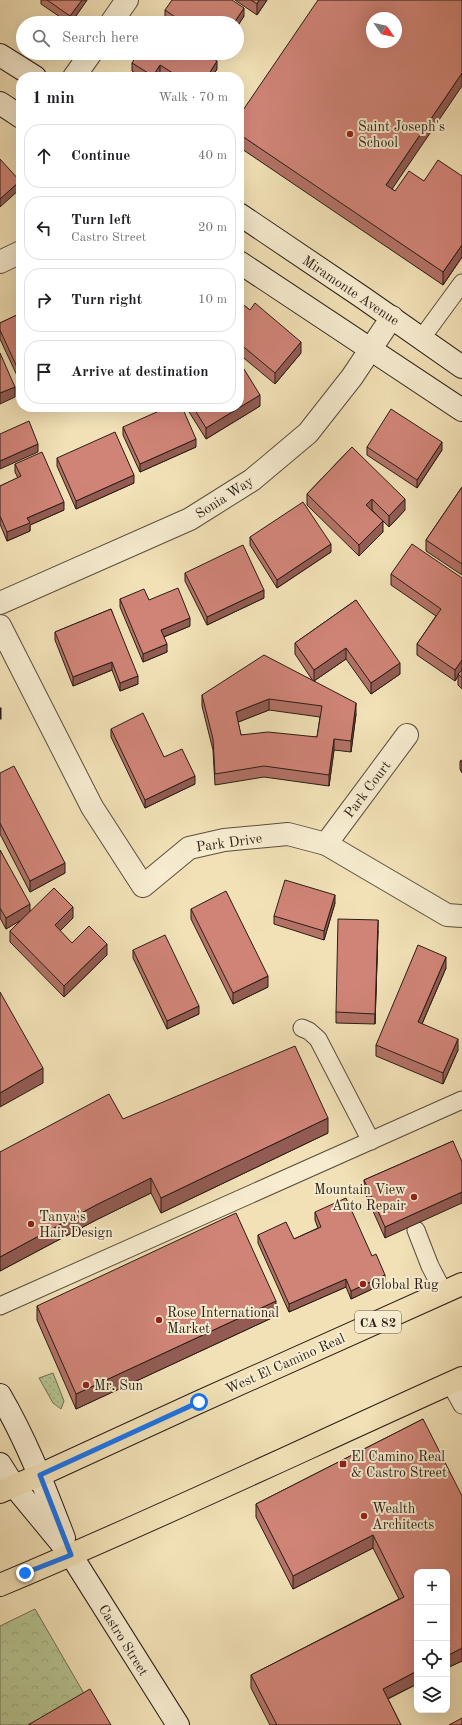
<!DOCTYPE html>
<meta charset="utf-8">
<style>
body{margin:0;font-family:"Old Standard TT",serif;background:#f2f2f2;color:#202124}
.controls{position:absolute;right:12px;bottom:12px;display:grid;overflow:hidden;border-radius:8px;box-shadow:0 4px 16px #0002}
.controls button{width:36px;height:36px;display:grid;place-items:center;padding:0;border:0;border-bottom:1px solid #e0e0e0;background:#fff;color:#202124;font:20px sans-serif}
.compass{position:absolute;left:366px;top:12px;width:36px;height:36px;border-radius:50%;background:#fff;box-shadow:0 4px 16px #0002;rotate:124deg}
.stop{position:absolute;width:12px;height:12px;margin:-9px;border:3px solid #1a73e8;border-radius:50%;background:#fff}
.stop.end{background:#1a73e8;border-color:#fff;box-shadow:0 1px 4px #0008}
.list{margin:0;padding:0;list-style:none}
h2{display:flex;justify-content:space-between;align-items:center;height:52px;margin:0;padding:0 16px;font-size:17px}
h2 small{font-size:13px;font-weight:400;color:#757577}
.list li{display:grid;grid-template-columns:26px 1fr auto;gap:12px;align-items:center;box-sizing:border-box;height:64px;margin:0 8px 8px;padding:0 8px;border:1px solid #e0e0e0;border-radius:16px}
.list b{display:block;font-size:15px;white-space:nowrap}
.list p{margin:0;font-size:13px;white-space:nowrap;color:#757577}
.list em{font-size:13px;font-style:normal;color:#757577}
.icon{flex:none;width:22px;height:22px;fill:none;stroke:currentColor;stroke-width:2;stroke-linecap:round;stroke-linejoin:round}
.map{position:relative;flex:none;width:462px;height:1725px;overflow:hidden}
.search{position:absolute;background:#fff;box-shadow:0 4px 16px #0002;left:16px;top:16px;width:228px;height:44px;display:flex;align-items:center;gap:10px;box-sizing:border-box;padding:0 14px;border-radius:22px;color:#757577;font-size:15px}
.panel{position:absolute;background:#fff;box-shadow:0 4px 16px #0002;left:16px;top:72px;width:228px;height:340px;border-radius:16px}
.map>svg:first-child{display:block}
.forest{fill:url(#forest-crowns);stroke:#707054}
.garden{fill:url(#garden-dots);stroke:#707054}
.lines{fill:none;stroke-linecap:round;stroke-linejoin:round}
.lane-casing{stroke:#5b4e3e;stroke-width:19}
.street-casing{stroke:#5b4e3e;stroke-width:24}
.secondary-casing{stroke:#291d15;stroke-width:24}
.primary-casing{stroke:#291d15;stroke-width:24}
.lane{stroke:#f7ecd0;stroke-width:17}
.street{stroke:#f7ecd0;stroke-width:22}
.secondary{stroke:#f7ecd0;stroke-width:22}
.primary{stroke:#f2e1b7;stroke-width:22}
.wall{fill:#b37266;stroke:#291d15;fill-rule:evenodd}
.shaded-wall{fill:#925c53;stroke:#291d15}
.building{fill:#d08477;stroke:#291d15;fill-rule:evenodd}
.route{stroke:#1a73e8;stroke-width:5}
.poi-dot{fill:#8f2418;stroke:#f7ecd0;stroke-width:1.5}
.labels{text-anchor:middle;stroke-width:4;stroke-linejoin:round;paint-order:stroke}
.shield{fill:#f7ecd0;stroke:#675b4d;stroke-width:1}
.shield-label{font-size:13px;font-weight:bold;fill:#291d15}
.poi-label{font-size:14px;fill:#291d15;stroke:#f7ecd0;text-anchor:start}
.street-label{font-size:14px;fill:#291d15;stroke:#f7ecd0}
</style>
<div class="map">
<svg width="462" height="1725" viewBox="0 0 462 1725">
<defs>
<pattern id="forest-crowns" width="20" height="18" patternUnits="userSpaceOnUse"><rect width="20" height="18" fill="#b6c492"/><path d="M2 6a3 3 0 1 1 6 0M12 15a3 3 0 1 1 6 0" fill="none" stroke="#9ca87d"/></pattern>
<pattern id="garden-dots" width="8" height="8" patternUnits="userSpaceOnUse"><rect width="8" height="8" fill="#b6c492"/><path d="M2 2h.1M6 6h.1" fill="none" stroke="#9ca87d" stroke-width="1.8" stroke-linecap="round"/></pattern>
</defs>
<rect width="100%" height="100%" fill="#f2e1b7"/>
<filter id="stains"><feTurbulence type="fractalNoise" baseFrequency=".005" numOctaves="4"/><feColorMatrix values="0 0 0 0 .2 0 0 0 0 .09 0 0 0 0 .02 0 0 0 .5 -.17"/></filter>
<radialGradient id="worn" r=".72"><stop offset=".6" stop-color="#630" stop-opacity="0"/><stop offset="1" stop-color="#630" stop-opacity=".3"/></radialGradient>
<path class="forest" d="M35,1609L86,1697L27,1725H0V1626Z"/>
<path class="garden" d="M53,1373L64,1401L61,1409L53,1403L39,1378Z"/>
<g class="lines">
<defs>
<g id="lane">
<path d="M421,339L462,283"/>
<path d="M302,1028L309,1031L318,1039L371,1141"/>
<path d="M416,1230L430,1266L444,1293"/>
<path d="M0,1306L462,1100"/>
<path d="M450,1383L462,1405"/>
</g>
<g id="street">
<path d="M111,23L127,0"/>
<path d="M74,77L91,53"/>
<path d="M0,262L21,252"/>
<path d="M0,603L190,519L252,480L308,433L352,377L392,317"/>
<path d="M0,626L92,807L143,886L189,848L224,840L288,834L326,844L447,915L462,916"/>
<path d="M326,844L407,735"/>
</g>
<g id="secondary">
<path d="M0,55L35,77"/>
<path d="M0,103L21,117"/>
<path d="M239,214L362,297L462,367"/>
<path d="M239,262L462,410"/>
<path d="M0,1395C27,1441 45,1489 64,1538"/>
<path d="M0,1464L14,1486L71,1555L178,1725"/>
</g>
<g id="primary">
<path d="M0,1492L40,1475L199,1402L462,1284"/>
<path d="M0,1585C156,1520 308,1447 462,1378"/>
</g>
</defs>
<use href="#lane" class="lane-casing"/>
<use href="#street" class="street-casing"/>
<use href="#secondary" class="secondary-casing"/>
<use href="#primary" class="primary-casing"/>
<use href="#lane" class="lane"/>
<use href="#street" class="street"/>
<use href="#secondary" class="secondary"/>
<use href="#primary" class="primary"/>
</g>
<g class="wall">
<path d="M41,0H87L71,23H69L41,4Z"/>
<path d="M235,0H267L257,15Z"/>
<path d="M165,10L244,16L237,27V23H172L165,18Z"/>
<path d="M132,63L217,69L212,77H167L160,73L157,77H142L132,71Z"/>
<path d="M239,116L392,189L395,191L424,181L462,176V257L443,285L239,147Z"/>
<path d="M239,301L301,353L275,384L239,354Z"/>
<path d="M21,313V384L0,339V323Z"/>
<path d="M260,406L206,439L186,407H239Z"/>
<path d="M123,427L196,447L140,472L123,435Z"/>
<path d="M352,447L405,510L389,527L372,510L383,532L359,556L307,505V494Z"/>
<path d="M367,447L442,450L417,488L367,455Z"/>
<path d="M57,458L134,483L76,509L57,466Z"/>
<path d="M15,464L64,510L30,525V531L7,541L0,524V486L18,478L15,472Z"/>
<path d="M462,487V575L426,551V540Z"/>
<path d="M250,537L331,552L277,588L250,545Z"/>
<path d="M185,573L264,598L207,625L185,581Z"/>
<path d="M391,574L462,578V689L458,685V676L455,681L417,655V644L436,616L391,585Z"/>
<path d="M120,599L149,600L190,626L164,637L167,652L143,662L120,607Z"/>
<path d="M356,600L400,674L371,694L346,659L314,681L356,714L351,752L334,750L329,786L264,777L215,785L213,750L202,706V695L313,681L295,654V643ZM269,710L320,717L317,737L241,735L238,722Z"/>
<path d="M111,609L138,684L120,691L112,670L73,686L55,640V632Z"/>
<path d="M111,729L164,757L195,784L145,808L111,737Z"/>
<path d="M462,760V773L460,769V761Z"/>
<path d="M0,773L65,873L30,892L0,834Z"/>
<path d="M0,850L30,911L73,918L60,931L72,943L107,955L64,997L10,942V931L22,919L6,929L0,918Z"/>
<path d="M335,903L324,940L274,924V916Z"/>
<path d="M191,909L268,987L233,1004L191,919Z"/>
<path d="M378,931L375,1024L336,1023V1012Z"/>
<path d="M133,950L199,1014L167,1029L133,958Z"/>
<path d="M446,968L422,1024L458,1050L443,1084L376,1056V1045Z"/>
<path d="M123,1119L328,1133L161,1213L151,1193L96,1220L0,1271V1152Z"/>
<path d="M453,1141L385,1238L364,1191V1180Z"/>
<path d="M315,1212L372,1256L385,1283L351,1299L346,1287L289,1312L258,1243V1235L294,1239L318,1228L315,1220Z"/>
<path d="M37,1306L276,1316L76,1409L37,1320Z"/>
<path d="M423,1419L462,1661L447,1668V1572H417V1684L388,1699L401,1725H270L251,1688V1675L399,1599L373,1548L293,1589L256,1517V1504Z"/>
</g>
<g class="shaded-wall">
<path d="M82,0H87L71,23H70V16Z"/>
<path d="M259,0H267L257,15V4Z"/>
<path d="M244,8V16L237,27V23H234Z"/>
<path d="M217,61V69L212,77H207Z"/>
<path d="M160,65V73L157,77H153V76Z"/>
<path d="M462,73V86L386,198V185Z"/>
<path d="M20,181V189L0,207V199Z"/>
<path d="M462,245V257L443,285V272Z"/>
<path d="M301,342V353L275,384V373Z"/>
<path d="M15,387V397L0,404V393Z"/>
<path d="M260,395V406L206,439V428Z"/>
<path d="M196,439V447L140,472V464Z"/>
<path d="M442,442V450L417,488V480Z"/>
<path d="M38,444V452L0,469V461Z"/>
<path d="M134,475V483L76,509V501Z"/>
<path d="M372,499V510L366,515V505Z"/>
<path d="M405,499V510L389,527V516Z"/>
<path d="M64,502V510L30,525V531L7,541V532L27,518Z"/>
<path d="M383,521V532L359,556V545Z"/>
<path d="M331,544V552L277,588V580Z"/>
<path d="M264,590V598L207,625V617Z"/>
<path d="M190,618V626L161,638V630Z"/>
<path d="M167,644V652L143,662V654Z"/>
<path d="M346,648V659L314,681V670Z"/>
<path d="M462,660V671L458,674V676L455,681V670Z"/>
<path d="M112,662V670L73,686V677Z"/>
<path d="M400,663V674L371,694V683Z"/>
<path d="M138,676V684L120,691V683Z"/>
<path d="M269,699V710L236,723V712Z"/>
<path d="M356,703V714L351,752V741Z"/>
<rect x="0" y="708" width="1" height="11"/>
<path d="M334,739V750L329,786V775Z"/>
<path d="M195,776V784L145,808V800Z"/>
<path d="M65,863V873L30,892V881Z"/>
<path d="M335,895V903L324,940V931Z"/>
<path d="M30,904V915L6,929V918Z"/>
<path d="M73,907V918L55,936V925Z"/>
<path d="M378,920V931L375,1024V1014Z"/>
<path d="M107,944V955L64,997V986Z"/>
<path d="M446,957V968L418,1033V1022Z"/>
<path d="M268,976V987L233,1004V993Z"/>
<path d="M199,1006V1014L167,1029V1021Z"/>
<path d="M458,1039V1050L443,1084V1073Z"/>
<path d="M43,1068V1083L0,1107V1093Z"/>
<path d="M328,1118V1133L161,1213V1198Z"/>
<path d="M151,1178V1193L96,1220L0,1271V1257L96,1205Z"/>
<path d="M462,1192V1203L385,1238V1227Z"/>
<path d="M385,1275V1283L351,1299V1291Z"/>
<path d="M346,1279V1287L289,1312V1304Z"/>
<path d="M276,1301V1316L76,1409V1394Z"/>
<path d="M373,1535V1548L293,1589V1576Z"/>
<path d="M462,1648V1661L447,1668V1656Z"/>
<path d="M417,1671V1684L383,1701V1689Z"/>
</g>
<g class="building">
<path d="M47,0H82L70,16Z"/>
<path d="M172,0H232L244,8L234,23H184L165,10Z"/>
<path d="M251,0H259L257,4Z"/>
<path d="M318,0H462V73L386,185L395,191L409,171L424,181L438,160L462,176V245L443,272L239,134V116ZM372,18H396V42H372Z"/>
<path d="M138,53H150L151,54V53H204L217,61L207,77H175L176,75L160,65L153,76L132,63Z"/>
<path d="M0,159L20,181L0,199Z"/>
<path d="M239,301L250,310L255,303L301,342L275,373L239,343Z"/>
<path d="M21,313V376L0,330V323Z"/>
<path d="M0,353L15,387L0,393Z"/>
<path d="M239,361L260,395L206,428L193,407H239Z"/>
<path d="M168,407H182L196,439L140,464L123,427Z"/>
<path d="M391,409L442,442L417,480L367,447Z"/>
<path d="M29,421L38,444L0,461V434Z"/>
<path d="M115,432L134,475L76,501L57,458Z"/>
<path d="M352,447L405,499L389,516L372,499L366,505L383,521L359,545L307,494Z"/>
<path d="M42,452L64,502L27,518L30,523L7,532L0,516V486L21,476L15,464Z"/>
<path d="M462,487V564L426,540Z"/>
<path d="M303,502L331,544L277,580L250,537Z"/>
<path d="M412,544L462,578V660L455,670L417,644L441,609L391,574Z"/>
<path d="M243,545L264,590L207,617L185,573Z"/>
<path d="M178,588L190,618L161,630L167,644L143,654L120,599L144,589L149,600Z"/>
<path d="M356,600L400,663L371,683L346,648L314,670L295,643Z"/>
<path d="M111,609L138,676L120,683L112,662L73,677L55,632Z"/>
<path d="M264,655L356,703L351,741L334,739L329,775L264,766L215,774L213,739L202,695ZM269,699L322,706L317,737L268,732L241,735L236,712Z"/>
<path d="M462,670V678L458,674Z"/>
<path d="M143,713L164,757L182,749L195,776L145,800L111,729Z"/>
<path d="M14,766L65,863L30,881L0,823V773Z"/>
<path d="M0,850L30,904L6,918L0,908Z"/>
<path d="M285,880L335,895L324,931L274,916Z"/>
<path d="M54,888L73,907L55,925L72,943L89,926L107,944L64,986L10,931Z"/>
<path d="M226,891L268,976L233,993L191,909Z"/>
<path d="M338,919L378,920L375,1014L336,1012Z"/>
<path d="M165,935L199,1006L167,1021L133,950Z"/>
<path d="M418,945L446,957L418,1022L458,1039L443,1073L376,1045Z"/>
<path d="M0,992L43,1068L0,1093Z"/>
<path d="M295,1046L328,1118L161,1198L151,1178L96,1205L0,1257V1152L109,1094L123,1119Z"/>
<path d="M453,1141L462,1162V1192L385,1227L364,1180Z"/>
<path d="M346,1198L372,1256L376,1254L385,1275L351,1291L346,1279L289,1304L258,1235L286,1222L294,1239L321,1227L315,1212Z"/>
<path d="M236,1213L276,1301L76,1394L37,1306Z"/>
<path d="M423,1419L462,1496V1648L447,1656V1572H417V1671L383,1689L401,1725H277L251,1675L404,1597L373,1535L293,1576L256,1504Z"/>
<path d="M90,1689L111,1725H28Z"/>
<path d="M462,1718V1725H449Z"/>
</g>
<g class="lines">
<path class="route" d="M25,1573L71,1555L40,1475L199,1402"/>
</g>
<g class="poi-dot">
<circle cx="350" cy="134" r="4"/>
<circle cx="414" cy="1197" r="4"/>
<circle cx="31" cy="1224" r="4"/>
<circle cx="363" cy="1284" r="4"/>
<circle cx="159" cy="1320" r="4"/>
<circle cx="86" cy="1385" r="4"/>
<rect x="339" y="1460" width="8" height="8" rx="2"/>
<circle cx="364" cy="1516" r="4"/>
</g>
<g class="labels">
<rect class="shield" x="355" y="1311" width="46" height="22" rx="3"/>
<g class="shield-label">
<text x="378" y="1327">CA 82</text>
</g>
<g class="poi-label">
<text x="358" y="131">Saint Joseph's<tspan x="358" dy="16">School</tspan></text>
<text x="406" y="1194" text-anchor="end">Mountain View<tspan x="406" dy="16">Auto Repair</tspan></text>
<text x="39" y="1221">Tanya's<tspan x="39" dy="16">Hair Design</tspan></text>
<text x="371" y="1289">Global Rug</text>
<text x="167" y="1317">Rose International<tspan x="167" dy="16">Market</tspan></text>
<text x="94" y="1390">Mr. Sun</text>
<text x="351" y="1461">El Camino Real<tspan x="351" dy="16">&amp; Castro Street</tspan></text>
<text x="372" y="1513">Wealth<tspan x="372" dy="16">Architects</tspan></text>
</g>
<g class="street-label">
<text transform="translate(351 290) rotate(34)" y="5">Miramonte Avenue</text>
<text transform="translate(224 497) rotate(-33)" y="5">Sonia Way</text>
<text transform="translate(367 789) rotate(-53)" y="5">Park Court</text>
<text transform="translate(229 842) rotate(-8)" y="5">Park Drive</text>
<text transform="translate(285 1363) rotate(-24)" y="5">West El Camino Real</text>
<text transform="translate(124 1640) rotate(58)" y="5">Castro Street</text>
</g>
</g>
<rect width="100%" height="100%" filter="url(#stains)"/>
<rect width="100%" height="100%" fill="url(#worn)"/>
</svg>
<div class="controls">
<button>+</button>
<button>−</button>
<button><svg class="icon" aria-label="locate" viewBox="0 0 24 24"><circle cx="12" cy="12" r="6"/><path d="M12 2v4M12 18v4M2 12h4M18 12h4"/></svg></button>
<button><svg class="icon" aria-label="layers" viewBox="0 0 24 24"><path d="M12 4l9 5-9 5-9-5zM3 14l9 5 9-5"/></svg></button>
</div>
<svg class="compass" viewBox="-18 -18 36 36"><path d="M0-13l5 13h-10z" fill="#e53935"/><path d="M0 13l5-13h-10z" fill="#757577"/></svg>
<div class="stop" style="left:199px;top:1402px"></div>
<div class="stop end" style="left:25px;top:1573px"></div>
<div class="search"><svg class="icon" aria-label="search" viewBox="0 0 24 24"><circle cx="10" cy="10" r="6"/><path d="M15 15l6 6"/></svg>Search here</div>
<section class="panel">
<h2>1 min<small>Walk · 70 m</small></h2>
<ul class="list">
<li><svg class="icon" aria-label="ahead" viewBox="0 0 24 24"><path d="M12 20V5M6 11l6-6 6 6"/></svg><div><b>Continue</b></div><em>40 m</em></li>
<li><svg class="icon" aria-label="left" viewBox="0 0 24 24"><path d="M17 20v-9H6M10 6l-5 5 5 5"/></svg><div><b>Turn left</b><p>Castro Street</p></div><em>20 m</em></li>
<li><svg class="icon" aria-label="right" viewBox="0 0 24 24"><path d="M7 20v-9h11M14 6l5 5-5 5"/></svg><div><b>Turn right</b></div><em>10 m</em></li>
<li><svg class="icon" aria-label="arrive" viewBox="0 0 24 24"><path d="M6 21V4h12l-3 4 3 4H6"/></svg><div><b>Arrive at destination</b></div></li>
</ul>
</section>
</div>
